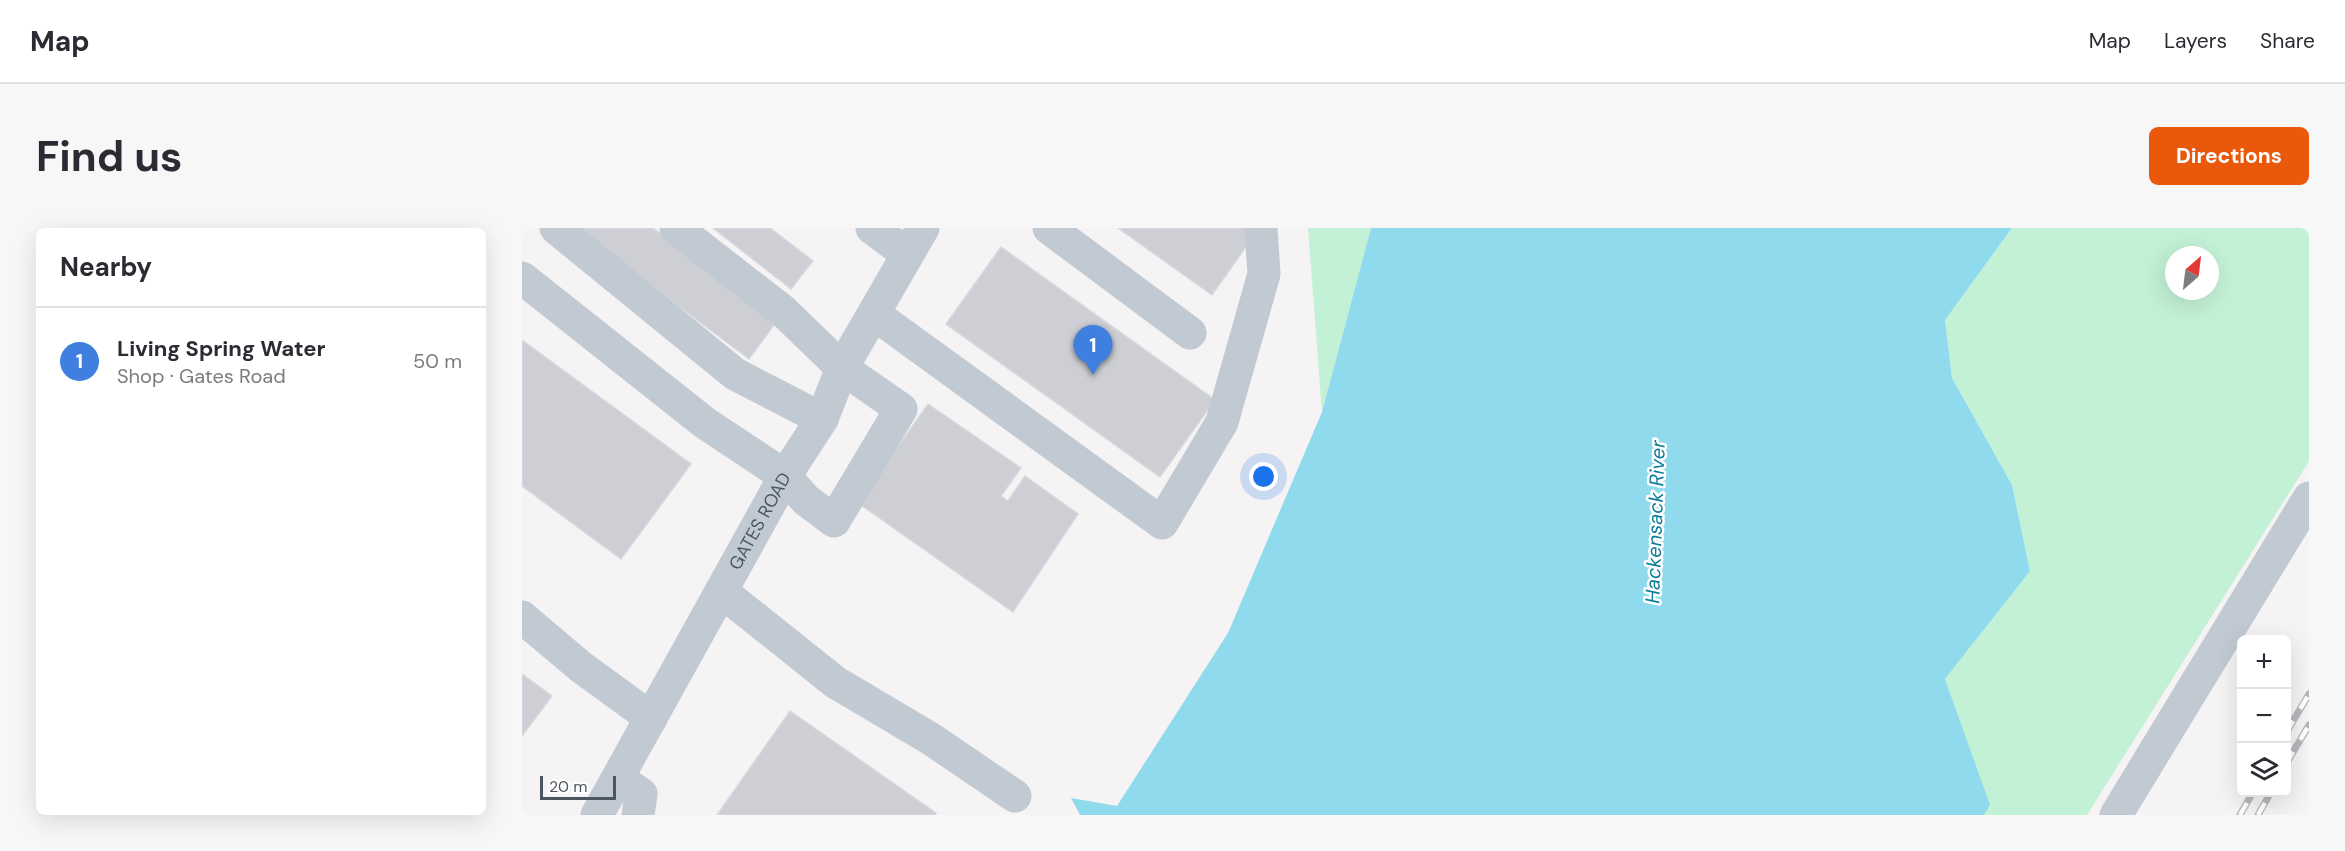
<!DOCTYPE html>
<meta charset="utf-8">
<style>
body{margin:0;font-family:"DM Sans",sans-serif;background:#f7f7f7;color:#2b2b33}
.controls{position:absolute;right:18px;bottom:18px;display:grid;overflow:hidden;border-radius:9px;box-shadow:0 6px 24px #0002}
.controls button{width:54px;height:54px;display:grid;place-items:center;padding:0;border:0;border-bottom:2px solid #e1e1e2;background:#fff;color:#2b2b33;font:30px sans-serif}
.compass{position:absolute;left:1643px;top:18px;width:54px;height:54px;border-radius:50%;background:#fff;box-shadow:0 6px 24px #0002;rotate:28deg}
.scale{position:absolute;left:18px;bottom:15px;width:76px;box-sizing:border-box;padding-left:6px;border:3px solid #4a5661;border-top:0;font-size:16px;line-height:21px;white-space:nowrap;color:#4a5661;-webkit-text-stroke:4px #fff;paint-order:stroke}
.you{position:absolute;left:742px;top:249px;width:21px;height:21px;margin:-15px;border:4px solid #fff;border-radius:50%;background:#1a73e8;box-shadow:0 0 0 9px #1a73e833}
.badge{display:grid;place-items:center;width:39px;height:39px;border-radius:50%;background:#ea580c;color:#fff;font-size:20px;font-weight:700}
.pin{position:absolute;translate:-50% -50px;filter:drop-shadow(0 2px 3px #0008)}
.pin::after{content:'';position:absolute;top:32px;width:21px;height:18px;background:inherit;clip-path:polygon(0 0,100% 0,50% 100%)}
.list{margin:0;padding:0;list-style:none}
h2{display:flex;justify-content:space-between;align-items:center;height:78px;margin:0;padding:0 24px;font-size:26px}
h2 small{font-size:20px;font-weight:400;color:#7c7c81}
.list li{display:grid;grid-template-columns:39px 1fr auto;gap:18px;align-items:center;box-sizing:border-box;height:108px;padding:0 24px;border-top:2px solid #e1e1e2}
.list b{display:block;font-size:22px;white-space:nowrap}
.list p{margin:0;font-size:20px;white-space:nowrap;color:#7c7c81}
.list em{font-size:20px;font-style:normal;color:#7c7c81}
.icon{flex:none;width:33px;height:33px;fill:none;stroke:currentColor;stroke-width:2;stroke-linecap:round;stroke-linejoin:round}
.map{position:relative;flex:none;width:1787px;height:587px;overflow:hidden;border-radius:9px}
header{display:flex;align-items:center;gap:36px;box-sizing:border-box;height:84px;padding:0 30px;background:#fff;border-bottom:2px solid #e1e1e2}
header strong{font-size:28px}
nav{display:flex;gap:33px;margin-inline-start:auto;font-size:21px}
.intro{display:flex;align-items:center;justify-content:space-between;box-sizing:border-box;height:144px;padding:0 36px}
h1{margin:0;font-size:42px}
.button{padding:15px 27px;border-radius:9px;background:#ea580c;color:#fff;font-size:21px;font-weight:700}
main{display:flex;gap:36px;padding:0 36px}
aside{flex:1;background:#fff;border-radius:9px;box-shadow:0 6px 24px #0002}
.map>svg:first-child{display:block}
.green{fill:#c3f1d5;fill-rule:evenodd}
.water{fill:#90daee}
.building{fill:#cdcfd5;stroke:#d7d9de;stroke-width:1.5}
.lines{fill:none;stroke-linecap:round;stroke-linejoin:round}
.minor{stroke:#c1cad2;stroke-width:33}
.rail-casing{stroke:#b5b8bd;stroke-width:7}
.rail{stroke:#fff;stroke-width:4.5;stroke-dasharray:14;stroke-linecap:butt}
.labels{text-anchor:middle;stroke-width:5;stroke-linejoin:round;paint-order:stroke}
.street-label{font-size:18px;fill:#4a5661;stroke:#fff}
.water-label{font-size:20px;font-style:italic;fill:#0c7c9b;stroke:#fff}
</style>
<header>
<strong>Map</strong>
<nav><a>Map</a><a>Layers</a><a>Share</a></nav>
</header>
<div class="intro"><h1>Find us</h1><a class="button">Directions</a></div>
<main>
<aside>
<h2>Nearby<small></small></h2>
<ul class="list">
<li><span class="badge" style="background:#3f7fe0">1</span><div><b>Living Spring Water</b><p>Shop · Gates Road</p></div><em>50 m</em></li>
</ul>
</aside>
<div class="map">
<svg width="1787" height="587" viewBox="0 0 1787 587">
<rect width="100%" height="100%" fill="#f5f3f3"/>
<g class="green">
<path d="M786,0H849L800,184Z"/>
<path d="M1490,0H1787V233L1565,587H1462L1467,577L1423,451L1508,343L1490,257L1430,150L1423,92ZM1652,27H1688V63H1652Z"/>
</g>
<path class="water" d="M849,0H1490L1423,92L1430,150L1490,257L1508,343L1423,451L1468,577L1462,587H558L549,570L595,578L706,405L800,184Z"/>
<g class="building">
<path d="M52,0H131L255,93L227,131Z"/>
<path d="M191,0H248L291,33L269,61Z"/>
<path d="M596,0H731L735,3L690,67Z"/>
<path d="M479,19L693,172L638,249L424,96Z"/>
<path d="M0,112L169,236L99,331L0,258Z"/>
<path d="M406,176L499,240L479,268L486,273L503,248L556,286L491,384L336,275Z"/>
<path d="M0,446L30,468L0,508Z"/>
<path d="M268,483L414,585L413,587H195Z"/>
</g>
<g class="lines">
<g class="minor">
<path d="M34,0L213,146L300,191"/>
<path d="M350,0L385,26"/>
<path d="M527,0L668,105"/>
<path d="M0,50L183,195L263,248L284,272L312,293L379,181L320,140L261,83L154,0"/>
<path d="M352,86L640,295L700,194L742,46L739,0"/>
<path d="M199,363L313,454L409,511L493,568"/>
<path d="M0,389L59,439L129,490"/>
<path d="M96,550L119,566L116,587"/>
<path id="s1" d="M75,587L263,248L300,191L320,140L401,0"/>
<path d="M1594,587L1787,270"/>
</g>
<defs>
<g id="rail">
<path d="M1764,505L1787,466"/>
<path d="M1764,536L1787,497"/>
<path d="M1718,587L1731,564"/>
<path d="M1736,587L1749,564"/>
</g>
</defs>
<use href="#rail" class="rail-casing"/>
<use href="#rail" class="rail"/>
</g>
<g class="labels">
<g class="street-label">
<text dy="6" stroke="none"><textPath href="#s1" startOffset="336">GATES ROAD</textPath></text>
</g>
<g class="water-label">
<text transform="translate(1133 294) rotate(-88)" y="7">Hackensack River</text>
</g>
</g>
</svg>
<div class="controls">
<button>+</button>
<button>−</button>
<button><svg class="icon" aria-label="layers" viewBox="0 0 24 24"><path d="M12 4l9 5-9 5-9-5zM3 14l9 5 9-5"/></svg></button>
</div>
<svg class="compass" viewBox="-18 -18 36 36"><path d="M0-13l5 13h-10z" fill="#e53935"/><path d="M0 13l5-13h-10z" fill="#7c7c81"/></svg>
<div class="scale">20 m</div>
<div class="you"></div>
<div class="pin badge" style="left:571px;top:147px;background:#3f7fe0">1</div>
</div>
</main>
